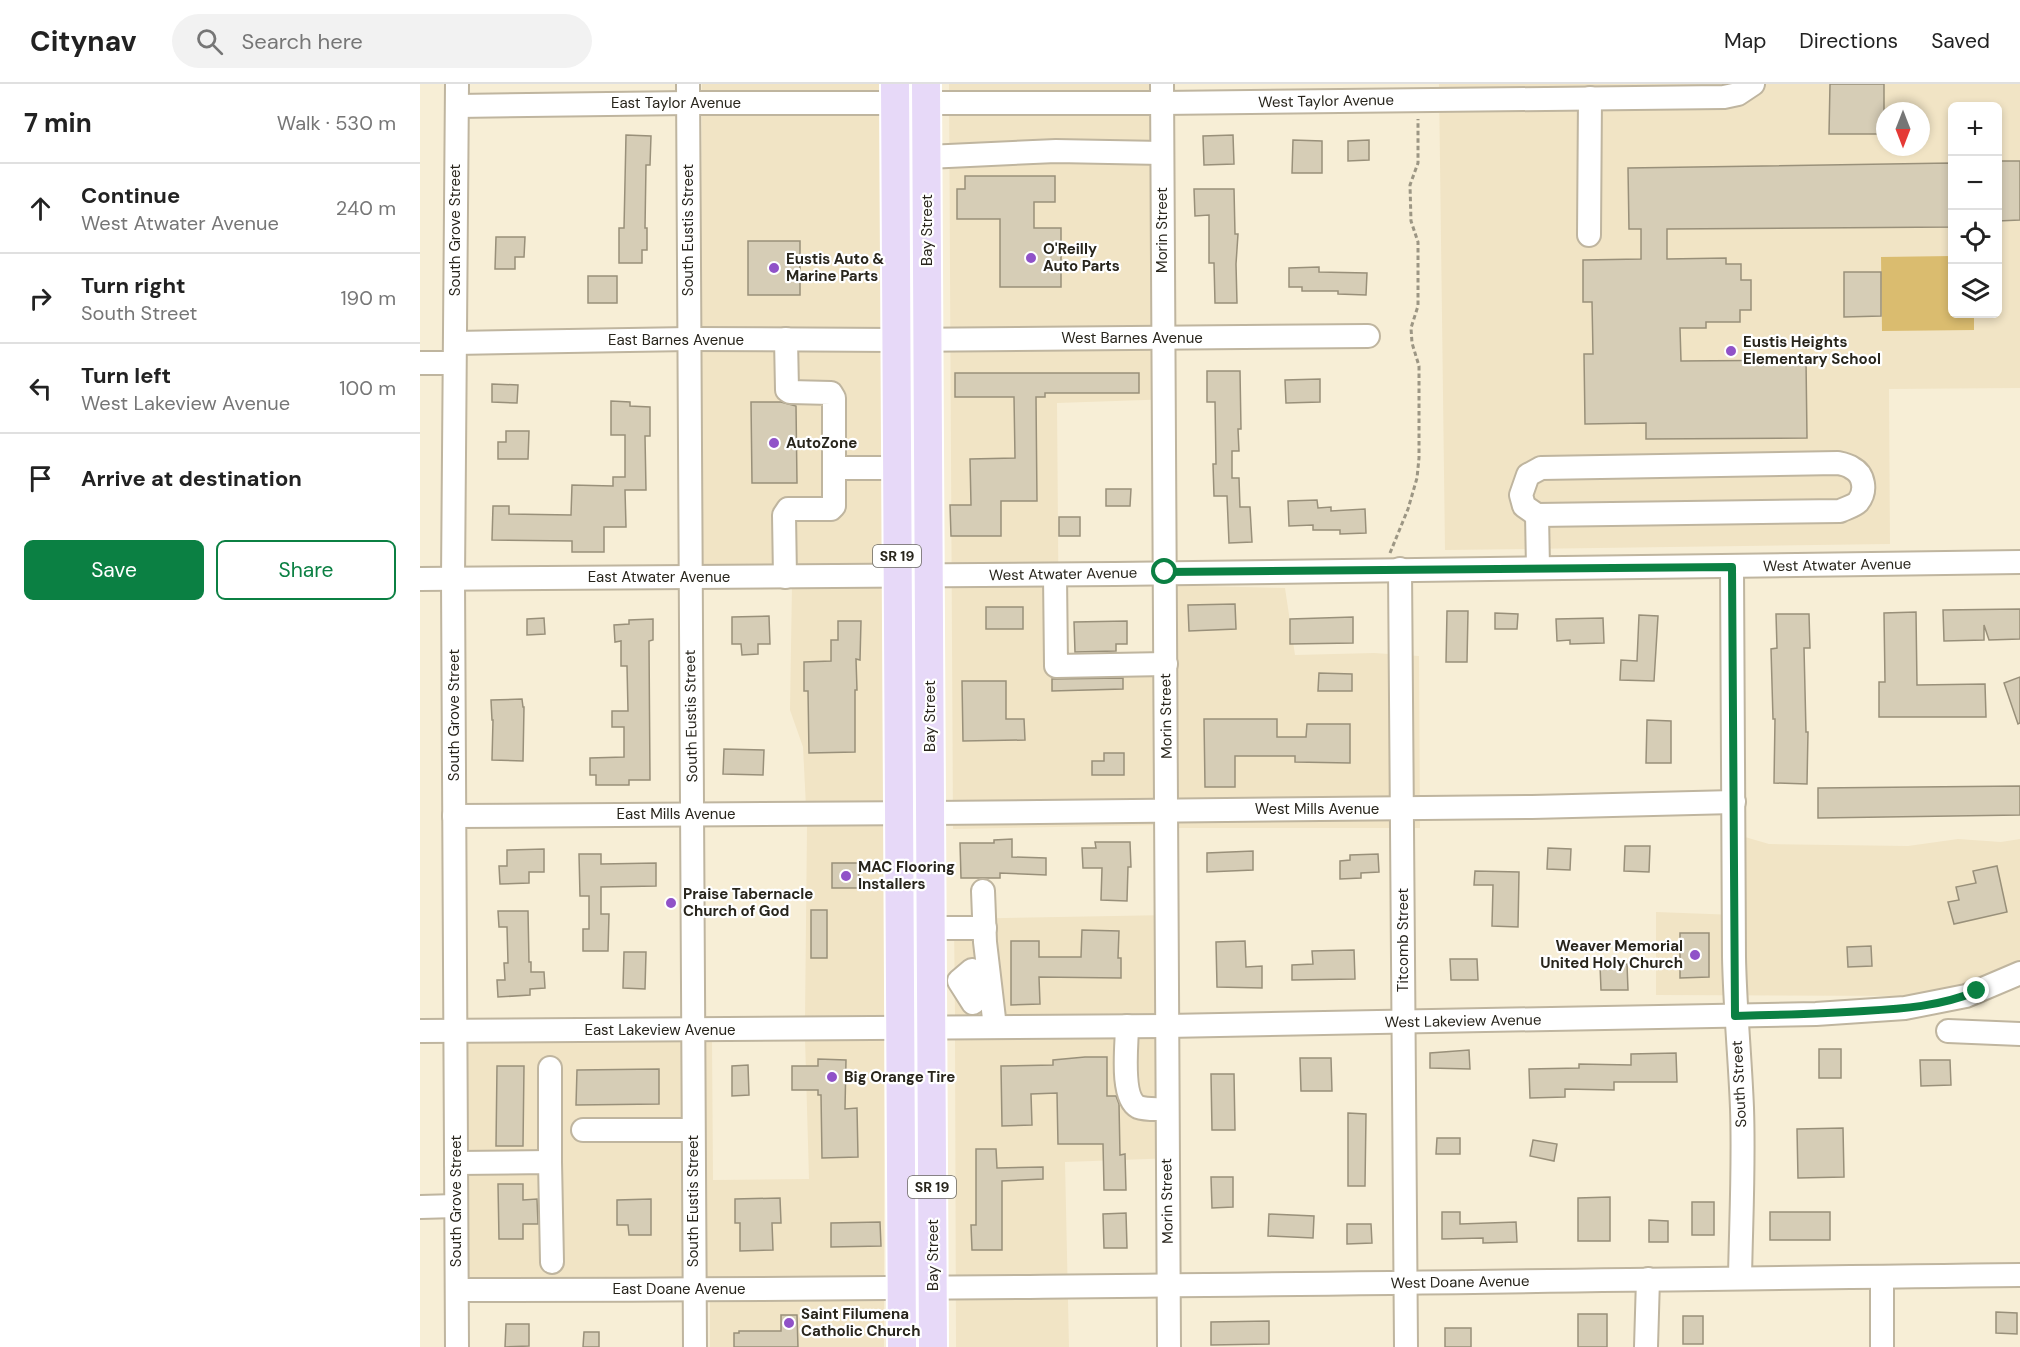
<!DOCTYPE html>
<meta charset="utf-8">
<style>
body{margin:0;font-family:"DM Sans",sans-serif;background:#f2f2f2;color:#222}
.controls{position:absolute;right:18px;top:18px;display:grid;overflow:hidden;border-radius:9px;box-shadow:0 3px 9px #0003}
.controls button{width:54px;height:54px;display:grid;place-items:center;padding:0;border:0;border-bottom:2px solid #e0e0e0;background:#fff;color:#222;font:30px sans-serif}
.compass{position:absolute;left:1456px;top:18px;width:54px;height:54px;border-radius:50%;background:#fff;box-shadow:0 3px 9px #0003;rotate:180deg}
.stop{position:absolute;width:18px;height:18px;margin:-14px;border:4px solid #0b8043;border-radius:50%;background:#fff}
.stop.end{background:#0b8043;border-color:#fff;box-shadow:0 2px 6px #0008}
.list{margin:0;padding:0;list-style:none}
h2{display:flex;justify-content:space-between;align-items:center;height:78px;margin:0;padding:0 24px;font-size:26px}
h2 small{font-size:20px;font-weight:400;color:#767676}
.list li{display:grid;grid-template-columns:39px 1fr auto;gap:18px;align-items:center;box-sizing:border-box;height:90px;padding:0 24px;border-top:2px solid #e0e0e0}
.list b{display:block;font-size:22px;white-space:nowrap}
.list p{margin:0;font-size:20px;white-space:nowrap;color:#767676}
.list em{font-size:20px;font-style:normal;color:#767676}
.actions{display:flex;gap:12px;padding:18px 24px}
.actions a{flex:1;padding:14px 0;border:2px solid #0b8043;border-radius:9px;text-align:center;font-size:21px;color:#0b8043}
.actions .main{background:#0b8043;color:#fff}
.icon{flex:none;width:33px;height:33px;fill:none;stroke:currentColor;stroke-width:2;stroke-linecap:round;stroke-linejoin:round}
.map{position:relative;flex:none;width:1600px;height:1263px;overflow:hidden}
header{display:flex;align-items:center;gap:36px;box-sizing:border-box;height:84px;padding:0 30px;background:#fff;border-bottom:2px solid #e0e0e0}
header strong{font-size:28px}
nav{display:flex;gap:33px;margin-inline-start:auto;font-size:21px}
.search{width:420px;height:54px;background:#f2f2f2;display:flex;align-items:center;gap:15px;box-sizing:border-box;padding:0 21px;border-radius:33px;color:#767676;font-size:22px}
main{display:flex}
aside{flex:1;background:#fff}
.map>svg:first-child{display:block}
.built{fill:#f1e4c5;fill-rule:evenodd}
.green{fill:#dabc6f}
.building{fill:#d6cdb6;stroke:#99907a;stroke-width:1.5}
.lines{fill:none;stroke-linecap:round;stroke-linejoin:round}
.minor-casing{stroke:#bfb59f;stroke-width:26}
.major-casing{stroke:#fff;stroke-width:32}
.path{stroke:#9c9684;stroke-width:3;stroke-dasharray:4.5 3;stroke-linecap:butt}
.minor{stroke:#fff;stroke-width:22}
.major{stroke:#e7d9f8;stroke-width:28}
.route{stroke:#0b8043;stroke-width:8}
.poi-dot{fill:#9052c8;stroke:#fff;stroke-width:2}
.labels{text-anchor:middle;stroke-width:4.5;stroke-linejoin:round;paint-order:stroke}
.shield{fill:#fff;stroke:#686660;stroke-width:1.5}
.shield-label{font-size:14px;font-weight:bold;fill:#28251c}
.street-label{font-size:15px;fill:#28251c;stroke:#fff}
.poi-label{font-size:15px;font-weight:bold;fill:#28251c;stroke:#fff;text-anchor:start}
</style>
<header>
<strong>Citynav</strong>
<div class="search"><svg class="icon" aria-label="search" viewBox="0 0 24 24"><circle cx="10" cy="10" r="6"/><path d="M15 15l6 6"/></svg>Search here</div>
<nav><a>Map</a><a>Directions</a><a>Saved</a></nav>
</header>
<main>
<aside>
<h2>7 min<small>Walk · 530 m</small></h2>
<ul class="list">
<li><svg class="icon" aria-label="ahead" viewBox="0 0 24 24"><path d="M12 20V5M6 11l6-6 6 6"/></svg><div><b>Continue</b><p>West Atwater Avenue</p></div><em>240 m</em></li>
<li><svg class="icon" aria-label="right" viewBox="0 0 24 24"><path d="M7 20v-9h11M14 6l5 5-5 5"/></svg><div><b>Turn right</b><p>South Street</p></div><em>190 m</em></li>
<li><svg class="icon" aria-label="left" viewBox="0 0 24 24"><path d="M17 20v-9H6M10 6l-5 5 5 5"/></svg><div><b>Turn left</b><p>West Lakeview Avenue</p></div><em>100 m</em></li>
<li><svg class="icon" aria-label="arrive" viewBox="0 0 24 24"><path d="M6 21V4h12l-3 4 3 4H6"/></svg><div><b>Arrive at destination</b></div></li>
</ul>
<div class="actions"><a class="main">Save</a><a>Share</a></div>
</aside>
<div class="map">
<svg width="1600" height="1263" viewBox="0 0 1600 1263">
<rect width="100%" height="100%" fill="#f7eed6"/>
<g class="built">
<path d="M282,0H460L465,440L464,935L385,936L387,743L383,663L370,626L372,501L279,497Z"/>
<path d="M529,0H755L754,315L637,319L639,572L742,571L745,501L865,504L875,571L954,569L999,572L1000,744H743V741L533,745Z"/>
<path d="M1019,0H1600V304L1469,305L1470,460L1025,466ZM1532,22H1578V230H1532ZM1465,27H1501V63H1465Z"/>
<path d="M1324,715L1325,753L1349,760L1488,762L1538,755L1581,758L1600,755V879L1543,903L1499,912L1236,911V828L1316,831Z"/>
<path d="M750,831L752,932L535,934L534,835Z"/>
<path d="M752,951L755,1074L645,1078L649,1263H536L535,952Z"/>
<path d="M464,953V1263H290V1203L45,1217L43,956L292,955L293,1096L389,1095L385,954Z"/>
</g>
<path class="green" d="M1532,172V230H1554V246L1462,247L1461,173Z"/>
<g class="building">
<path d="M1410,0H1464V50H1409Z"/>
<path d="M206,51L231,52L230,81H226L225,144H227V166H222V179H199V144H204Z"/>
<path d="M813,51L814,80L784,81L783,52Z"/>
<path d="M873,56L902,57V89H872Z"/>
<path d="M949,56V76L928,77V57Z"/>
<path d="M1578,77H1600V136L1578,137Z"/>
<path d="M1531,79L1532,143L1247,145V175L1306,174V180H1321V196H1331V226H1320V238H1286V244H1260L1261,277L1386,276L1387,354L1226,355V339L1165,340L1164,270H1173L1172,218H1163V176L1221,175V145H1209L1208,84Z"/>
<path d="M545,92H635V118H614V144H641V203H580V135H537V105H545Z"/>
<path d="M774,105H814L815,150H818L816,180L817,219H795L794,179H789V131L775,132Z"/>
<path d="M76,153H105L104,173H95V185H75Z"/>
<rect x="328" y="157" width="52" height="54"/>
<path d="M899,183V188L947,189L946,211L918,210V207H882V203H869V184Z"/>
<path d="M1424,188H1461V232L1424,233Z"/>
<rect x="168" y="192" width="29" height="27"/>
<path d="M787,287H820L821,345H818L819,367H812V394H819L820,423H830L832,458L809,459L807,412H794L793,380H796L795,318H787Z"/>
<path d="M535,289H719V309H625V313H616L617,417H581V452H531L530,421H551L550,375L595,374L594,313H535Z"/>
<path d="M900,295V318L866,319L865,296Z"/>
<path d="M72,300L98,301L97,319L72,318Z"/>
<path d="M191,317L210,318V322L230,323V352H225L226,406H205L206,443H184V468H152V457L72,456L73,422H89V430L151,431L152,401L193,402V393H205V351H191Z"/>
<path d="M331,318H361L376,322L377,399H332Z"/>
<path d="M86,347H109L108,375H78V358H86Z"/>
<path d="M686,405H711L710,422H686Z"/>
<path d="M897,416L898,424L911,423V427L945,425L946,449L920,450V446H893V441L869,442L868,417Z"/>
<rect x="639" y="433" width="21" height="19"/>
<path d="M815,520L816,545L769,547L768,521Z"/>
<rect x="566" y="523" width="37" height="22"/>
<path d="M1600,525V555L1569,556L1564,541V556L1524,557L1523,526Z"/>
<path d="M1027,527H1048L1047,578H1026Z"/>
<path d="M1496,528L1497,601L1565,600L1566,633H1459V598H1465L1464,529Z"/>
<path d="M1075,529L1098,530L1097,545H1075Z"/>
<path d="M1356,530H1389L1390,564H1384L1386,648H1388L1387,700L1354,699L1355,635H1353L1351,565L1357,564Z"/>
<path d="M1219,531L1238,532L1234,597L1200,596L1201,576L1217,577Z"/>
<path d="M349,532L350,560H338V570L322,571L321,560H312V533Z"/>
<path d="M933,533V559L870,560V535Z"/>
<path d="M124,534L125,550L107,551V535Z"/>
<path d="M1183,534L1184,559L1150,560V556L1137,557L1136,535Z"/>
<path d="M233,535V556L229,557L230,696H209V701H176V691H170V674L204,673V643H192V627H208L207,582H201V557L195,558L194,541L209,540V536Z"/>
<path d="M418,537H441L440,576L436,575L437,606H435V668L389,669L388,607H384V578L411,577V556H418Z"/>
<path d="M707,537V560H696V567L655,568L654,538Z"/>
<path d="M899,589L932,590V607H898Z"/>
<path d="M1600,593V639L1598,640L1584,599Z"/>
<path d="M703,594V605L632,607V595Z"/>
<path d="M542,597H586V635H604L605,656L543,657Z"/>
<path d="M102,615L103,623H104L103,677L72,676L73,636H72L71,616Z"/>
<path d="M784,635H857V653H886L887,640H930V679L875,678V672H815V703H785Z"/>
<path d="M1227,636L1251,637V679H1226Z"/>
<path d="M304,665L344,666L343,691L303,690Z"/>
<path d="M684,669H704V691H672V677H684Z"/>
<path d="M1600,702V731L1398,734V704Z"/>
<path d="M592,755V773L626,774V791L580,789V794H541L540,759H574V756Z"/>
<path d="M675,758H710L711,783H708L707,817L681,816L682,784H663L662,764H676Z"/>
<path d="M1205,762H1230L1229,788L1204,787Z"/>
<path d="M1128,764L1151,765L1150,786L1127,785Z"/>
<path d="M124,765V788H109V799L80,800L79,782H87V766Z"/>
<path d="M833,767V786L787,788V769Z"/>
<path d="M159,770H181V780L236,779V802L181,803V830H189L188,867H163V845H169V812H160Z"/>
<path d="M958,770L959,788L941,789V794L920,795V777L930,776V771Z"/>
<rect x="412" y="779" width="27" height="25"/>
<path d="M1577,782L1587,828L1534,840L1528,818L1539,816L1536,803L1556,799L1553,787Z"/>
<path d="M1055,787L1099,788L1098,843L1072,842L1073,801H1054Z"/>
<rect x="391" y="826" width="16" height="48"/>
<path d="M78,827H108L109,878H111V888H124L125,904L110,905V911L78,913L77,896H85L84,879H88L87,843H79Z"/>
<path d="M662,846L699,847L698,874H701V894L619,893L620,920L591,921V857H619V873H661Z"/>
<path d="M1260,849H1289V893L1260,894Z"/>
<path d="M825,857L826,883L842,882V904L797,903L796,858Z"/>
<path d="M1451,862L1452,882L1428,883L1427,863Z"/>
<path d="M934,866L935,895L872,896V881L893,880L892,867Z"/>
<path d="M204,868H226L225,905L203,904Z"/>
<path d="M1030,875H1057L1058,896H1031Z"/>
<path d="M1207,880L1208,906H1181L1180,881Z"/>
<rect x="1399" y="965" width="22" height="29"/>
<path d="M1049,966L1050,985L1010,984V969Z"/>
<path d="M1256,969L1257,998H1194V1006L1145,1005V1013L1110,1014L1109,985L1159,984V980L1211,981V970Z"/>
<path d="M665,973H687V1012H696L699,1020L700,1071L705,1070L706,1106H684L683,1060H638L637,1009L611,1010L612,1041L582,1042L581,982L633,981V976Z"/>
<path d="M880,974H911L912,1007H881Z"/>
<path d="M398,975L426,976L425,1025L437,1024L438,1073L402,1074L401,1011H398V1006H372V982H398Z"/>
<path d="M1500,976H1530L1531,1001L1501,1002Z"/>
<path d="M328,981L329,1011L312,1012V982Z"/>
<path d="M77,982H104L103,1062H76Z"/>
<path d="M239,985V1020L156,1021L157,986Z"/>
<path d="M791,990H814L815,1046H792Z"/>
<path d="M928,1029L946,1030L945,1102H928Z"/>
<path d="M1423,1044L1424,1093L1378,1094L1377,1045Z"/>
<path d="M1017,1054H1040V1070H1016Z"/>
<path d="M1113,1056L1137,1060L1134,1077L1110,1072Z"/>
<path d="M556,1065H576L577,1084L623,1083V1095L582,1097V1166H552L551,1141H556Z"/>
<path d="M791,1093H813V1123L792,1124Z"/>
<path d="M78,1100H103V1116L117,1115L118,1140H103V1155H79Z"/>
<path d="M1190,1113V1157H1158V1114Z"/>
<path d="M360,1114L361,1139H352L353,1166L320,1167V1139H315V1115Z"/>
<path d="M231,1115V1151H209L208,1141H197V1116Z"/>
<rect x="1272" y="1118" width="22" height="33"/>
<path d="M1022,1128H1040V1140L1096,1138L1097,1158L1063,1159V1154L1022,1155Z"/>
<rect x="1350" y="1128" width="60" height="28"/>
<path d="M706,1129L707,1164H684L683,1130Z"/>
<path d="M849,1130L894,1132L893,1154L848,1152Z"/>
<path d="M1229,1136L1248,1137V1158H1229Z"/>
<path d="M460,1138L461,1162L411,1163V1139Z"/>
<path d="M927,1140H951L952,1159L927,1160Z"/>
<path d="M1576,1228L1597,1229V1250L1576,1249Z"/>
<rect x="1158" y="1230" width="29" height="33"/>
<path d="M361,1231H377L378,1263H314V1249H319V1247H361Z"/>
<rect x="1263" y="1232" width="20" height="28"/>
<path d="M849,1237V1260L791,1261V1238Z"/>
<path d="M86,1240H109V1262L85,1263Z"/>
<rect x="1025" y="1244" width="26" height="19"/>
<path d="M164,1248H179V1263H163Z"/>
</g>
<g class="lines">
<defs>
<g id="minor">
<path d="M37,0L33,495L37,1263"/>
<path d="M268,0L275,1263"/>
<path d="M742,0L749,1263"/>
<path d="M37,22L268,19H742L1304,13L1318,10L1333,0"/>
<path d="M507,73L636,67L742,69"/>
<path d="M1169,151L1170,14"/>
<path d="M366,255L367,306L370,308L411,309L414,314V384"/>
<path d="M35,259L269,255L476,256L948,252"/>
<path d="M0,279H34"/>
<path d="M1418,379C1423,380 1428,381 1432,384C1444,390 1447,407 1438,418C1434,422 1426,424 1420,427L1117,431L1104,422L1101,411L1108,391L1121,384Z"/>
<path d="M1117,431L1118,484"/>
<path d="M1312,483L1314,873C1315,924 1320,974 1322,1024C1324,1081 1321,1137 1320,1194"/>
<path d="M980,485L986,1263"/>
<path d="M635,491L636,582L746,580"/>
<path d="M365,493L364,431L368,425H411L414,422V384H477"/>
<path d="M0,495L695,490L1600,478"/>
<path d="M34,732L511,729L1112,723L1314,718"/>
<path d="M563,807L565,858L575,943"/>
<path d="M511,844H565"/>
<path d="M552,886L567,907L553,919L539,897Z"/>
<path d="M707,942C707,960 700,1013 718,1023C726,1026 738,1025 746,1025"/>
<path d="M0,947L747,942L1396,930L1485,924L1546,912L1600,889"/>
<path d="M1528,947L1600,950"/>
<path d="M130,984V1078"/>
<path d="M163,1046H273"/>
<path d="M36,1079L130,1078L132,1178"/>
<path d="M0,1123L36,1122"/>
<path d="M37,1206C558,1206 1079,1197 1600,1191"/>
<path d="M1226,1263L1228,1195"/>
<path d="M1462,1263V1193"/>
</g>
<g id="major">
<path d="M475,0L482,1263"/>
<path d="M506,0L513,1263"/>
</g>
</defs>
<use href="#minor" class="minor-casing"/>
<use href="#major" class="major-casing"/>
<path class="path" d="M970,469L988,425L997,394L999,374V282L992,259L991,244L998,222V158L991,137L990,101L998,79V35"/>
<use href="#minor" class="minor"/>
<use href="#major" class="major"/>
</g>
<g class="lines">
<path class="route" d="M745,488L1312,483L1315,932C1358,931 1401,930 1444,927C1482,925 1522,922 1557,907"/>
</g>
<g class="poi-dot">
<circle cx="611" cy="174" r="6"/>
<circle cx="354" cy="184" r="6"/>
<circle cx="1311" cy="267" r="6"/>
<circle cx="354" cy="359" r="6"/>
<circle cx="426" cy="792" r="6"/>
<circle cx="251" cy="819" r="6"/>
<circle cx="1275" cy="871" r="6"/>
<circle cx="412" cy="993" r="6"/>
<circle cx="369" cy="1239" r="6"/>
</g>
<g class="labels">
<g class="shield">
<rect x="453" y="461" width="48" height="22" rx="4.5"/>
<rect x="488" y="1092" width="48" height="22" rx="4.5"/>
</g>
<g class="shield-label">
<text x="477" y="477">SR 19</text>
<text x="512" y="1108">SR 19</text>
</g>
<g class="street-label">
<text transform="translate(906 17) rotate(-1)" y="5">West Taylor Avenue</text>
<text x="256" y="24">East Taylor Avenue</text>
<text transform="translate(35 146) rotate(-90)" y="5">South Grove Street</text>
<text transform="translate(268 146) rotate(-90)" y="5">South Eustis Street</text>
<text transform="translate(507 146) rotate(-90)" y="5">Bay Street</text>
<text transform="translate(742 146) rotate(-90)" y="5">Morin Street</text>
<text x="712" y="259">West Barnes Avenue</text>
<text x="256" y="261">East Barnes Avenue</text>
<text transform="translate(1417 481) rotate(-1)" y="5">West Atwater Avenue</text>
<text transform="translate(643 490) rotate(-1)" y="5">West Atwater Avenue</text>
<text x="239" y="498">East Atwater Avenue</text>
<text transform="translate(34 631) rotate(-90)" y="5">South Grove Street</text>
<text transform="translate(271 632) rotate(-91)" y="5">South Eustis Street</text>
<text transform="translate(510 632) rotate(-90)" y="5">Bay Street</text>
<text transform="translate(746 632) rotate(-91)" y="5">Morin Street</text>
<text x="897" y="730">West Mills Avenue</text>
<text x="256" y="735">East Mills Avenue</text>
<text transform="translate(983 856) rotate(-90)" y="5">Titcomb Street</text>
<text transform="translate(1043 937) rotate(-1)" y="5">West Lakeview Avenue</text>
<text x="240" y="951">East Lakeview Avenue</text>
<text transform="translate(1319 1000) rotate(-93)" y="5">South Street</text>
<text transform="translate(36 1117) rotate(-90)" y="5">South Grove Street</text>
<text transform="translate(273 1117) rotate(-90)" y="5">South Eustis Street</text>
<text transform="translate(747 1117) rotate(-91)" y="5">Morin Street</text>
<text transform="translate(513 1171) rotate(-90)" y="5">Bay Street</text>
<text transform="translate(1040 1198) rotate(-1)" y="5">West Doane Avenue</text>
<text x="259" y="1210">East Doane Avenue</text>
</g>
<g class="poi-label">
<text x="623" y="170">O'Reilly<tspan x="623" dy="17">Auto Parts</tspan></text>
<text x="366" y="180">Eustis Auto &amp;<tspan x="366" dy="17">Marine Parts</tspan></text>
<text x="1323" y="263">Eustis Heights<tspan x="1323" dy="17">Elementary School</tspan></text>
<text x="366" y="364">AutoZone</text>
<text x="438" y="788">MAC Flooring<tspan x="438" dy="17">Installers</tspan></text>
<text x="263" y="815">Praise Tabernacle<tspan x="263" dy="17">Church of God</tspan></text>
<text x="1263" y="867" text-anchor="end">Weaver Memorial<tspan x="1263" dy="17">United Holy Church</tspan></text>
<text x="424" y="998">Big Orange Tire</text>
<text x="381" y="1235">Saint Filumena<tspan x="381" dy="17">Catholic Church</tspan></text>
</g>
</g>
</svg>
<div class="controls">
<button>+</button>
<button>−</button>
<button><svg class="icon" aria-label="locate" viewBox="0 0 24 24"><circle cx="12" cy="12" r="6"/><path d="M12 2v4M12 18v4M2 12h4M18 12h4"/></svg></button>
<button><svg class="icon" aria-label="layers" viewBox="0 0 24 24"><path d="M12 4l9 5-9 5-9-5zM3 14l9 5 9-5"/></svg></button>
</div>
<svg class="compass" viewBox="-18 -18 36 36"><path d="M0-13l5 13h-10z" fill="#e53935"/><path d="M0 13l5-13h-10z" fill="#767676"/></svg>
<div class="stop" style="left:745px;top:488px"></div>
<div class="stop end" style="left:1557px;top:907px"></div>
</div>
</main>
